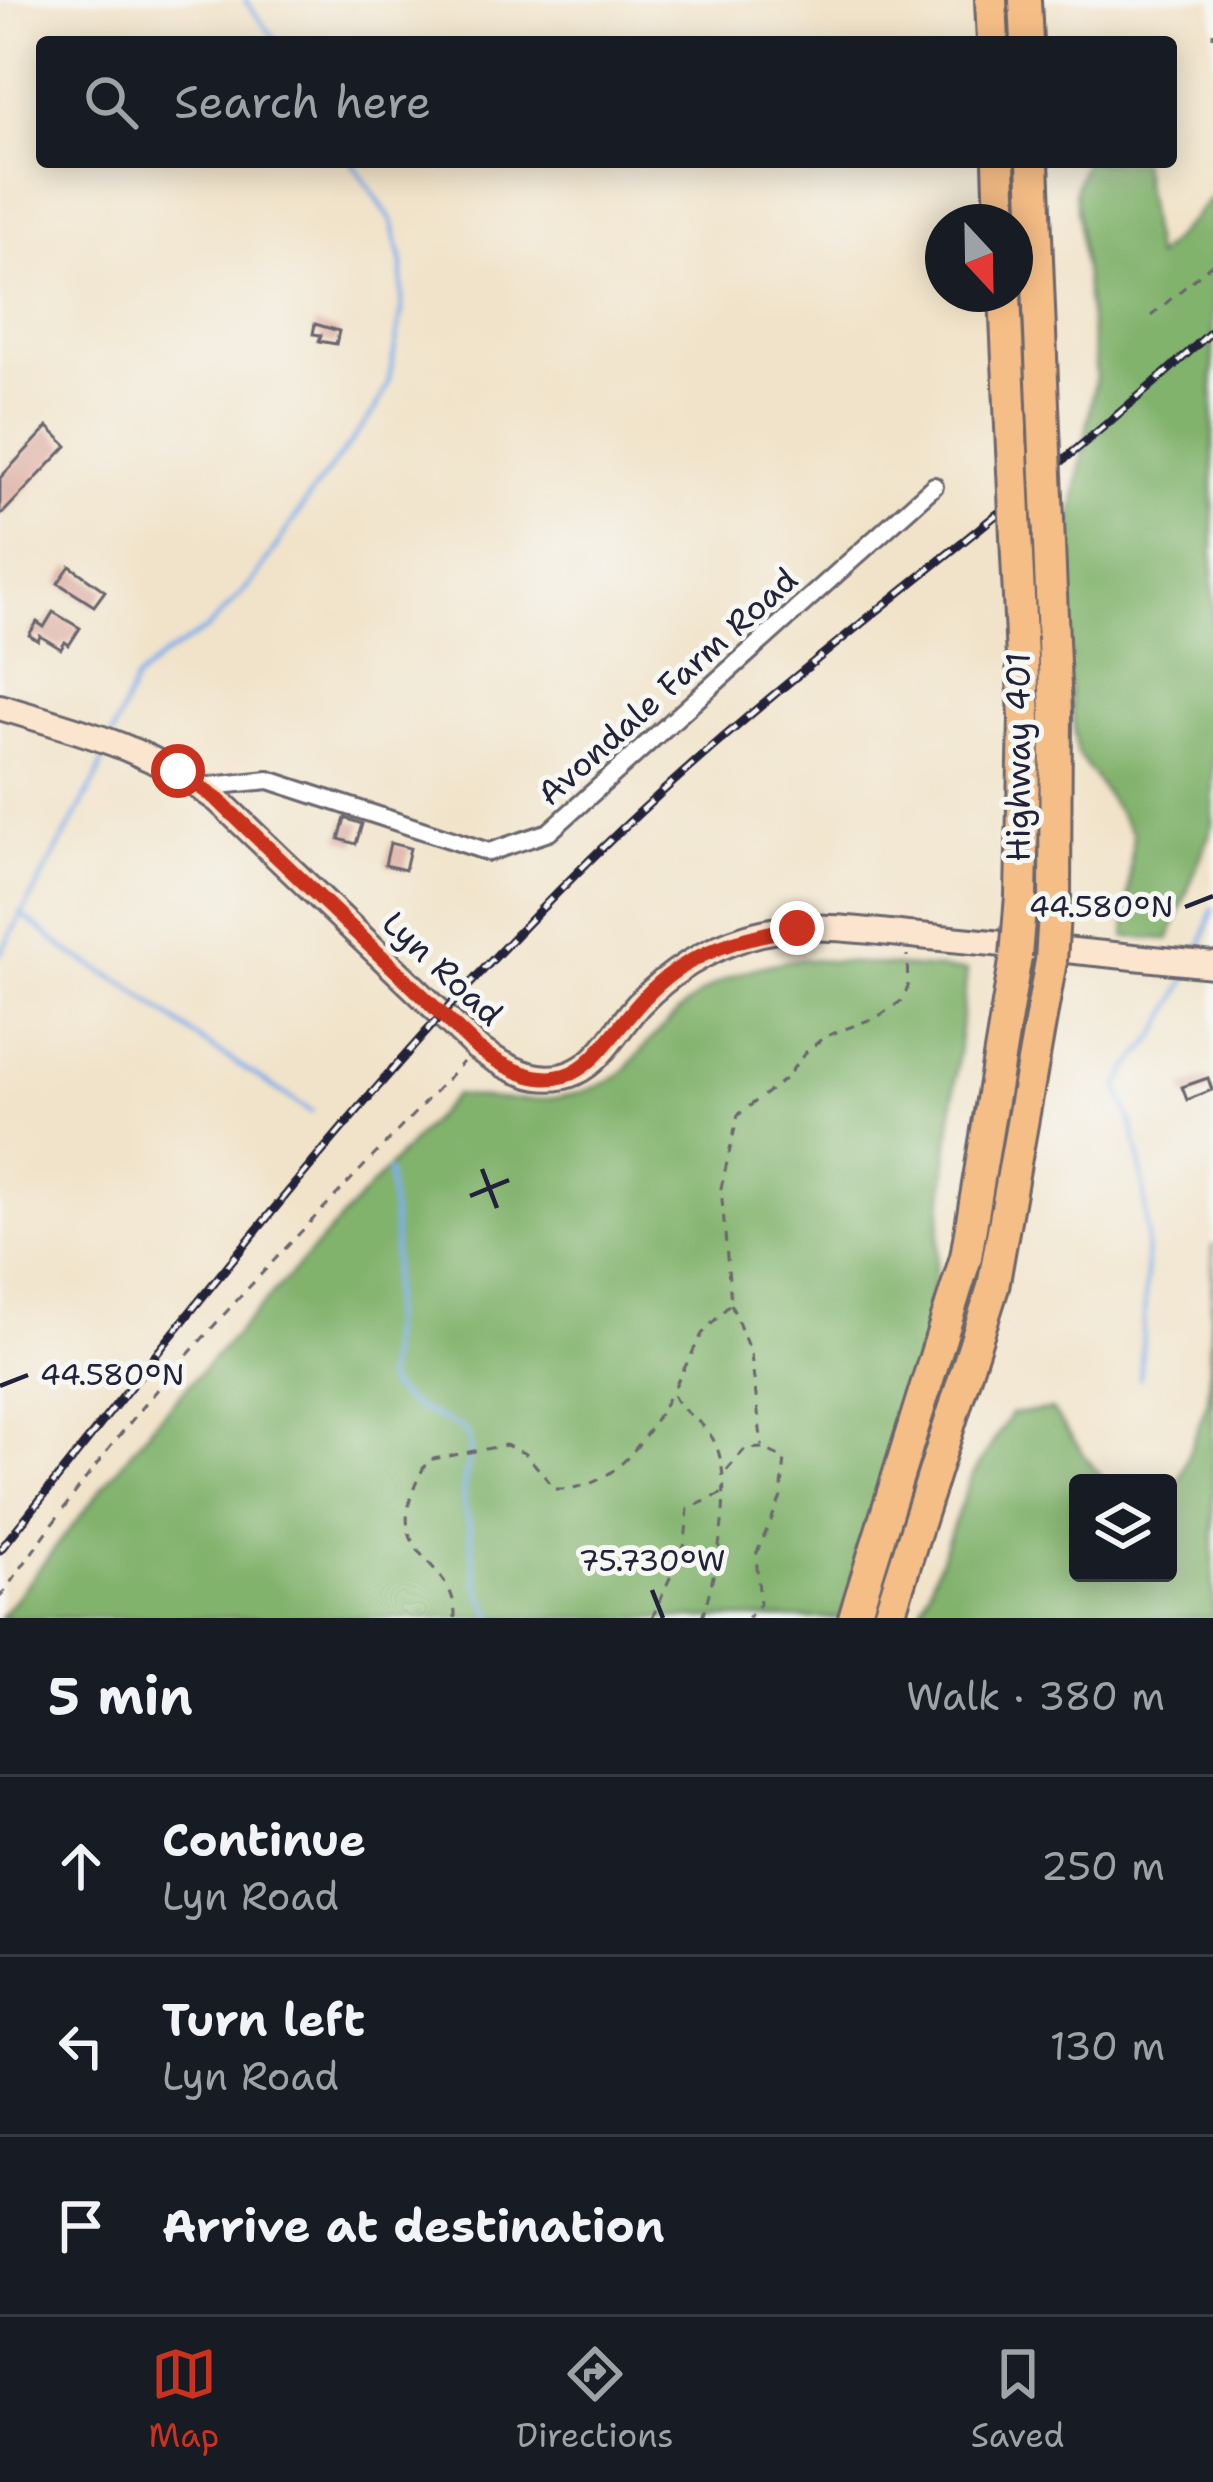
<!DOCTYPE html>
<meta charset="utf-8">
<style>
body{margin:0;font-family:"Shantell Sans",sans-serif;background:#20242c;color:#f1f3f6}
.controls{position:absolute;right:36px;bottom:36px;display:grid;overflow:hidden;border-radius:12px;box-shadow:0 6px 30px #0003}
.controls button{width:108px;height:108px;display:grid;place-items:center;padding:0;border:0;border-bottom:3px solid #363941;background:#171b24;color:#f1f3f6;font:60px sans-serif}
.compass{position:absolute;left:925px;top:204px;width:108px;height:108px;border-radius:50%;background:#171b24;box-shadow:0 6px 30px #0003;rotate:158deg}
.stop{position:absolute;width:36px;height:36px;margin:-27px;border:9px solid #c8321e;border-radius:50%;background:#fff}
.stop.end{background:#c8321e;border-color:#fff;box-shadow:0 3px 12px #0008}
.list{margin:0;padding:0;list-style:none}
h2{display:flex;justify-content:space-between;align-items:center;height:156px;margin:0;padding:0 48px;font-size:51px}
h2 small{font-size:39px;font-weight:400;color:#9ea1a6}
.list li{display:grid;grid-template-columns:78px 1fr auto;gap:36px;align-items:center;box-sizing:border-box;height:180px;padding:0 48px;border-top:3px solid #363941}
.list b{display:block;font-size:45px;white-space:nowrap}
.list p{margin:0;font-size:39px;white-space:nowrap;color:#9ea1a6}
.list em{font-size:39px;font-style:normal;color:#9ea1a6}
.icon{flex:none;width:66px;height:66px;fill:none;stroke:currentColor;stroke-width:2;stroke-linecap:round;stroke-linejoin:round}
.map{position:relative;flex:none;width:1213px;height:1618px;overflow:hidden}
.search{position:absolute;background:#171b24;box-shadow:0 6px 30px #0003;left:36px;right:36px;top:36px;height:132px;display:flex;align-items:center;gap:30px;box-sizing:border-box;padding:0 42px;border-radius:12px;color:#9ea1a6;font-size:45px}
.sheet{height:696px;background:#171b24}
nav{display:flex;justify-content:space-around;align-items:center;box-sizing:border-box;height:168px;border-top:3px solid #363941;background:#171b24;font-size:33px;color:#9ea1a6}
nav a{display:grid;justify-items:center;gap:6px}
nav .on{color:#c8321e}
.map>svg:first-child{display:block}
.forest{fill:#82b36d;stroke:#526a54;stroke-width:3}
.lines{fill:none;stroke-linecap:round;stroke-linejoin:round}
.stream{stroke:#7eafe9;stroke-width:4.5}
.building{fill:#dcab9e}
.minor-casing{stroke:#6a666d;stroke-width:22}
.secondary-casing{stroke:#6a666d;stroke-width:30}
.motorway-casing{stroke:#6a666d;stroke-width:36}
.path{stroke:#6a666d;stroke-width:3;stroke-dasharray:9 9;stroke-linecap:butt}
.minor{stroke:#fff;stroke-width:16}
.secondary{stroke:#fbe5cf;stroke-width:24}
.motorway{stroke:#f6be87;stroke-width:30}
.rail-casing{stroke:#22223b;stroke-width:9}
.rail{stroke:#f6f6f2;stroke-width:4.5;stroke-dasharray:14;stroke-linecap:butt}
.motorway-bridge-casing{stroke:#6a666d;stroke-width:36;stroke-linecap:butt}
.motorway-bridge{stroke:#f6be87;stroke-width:30}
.route{stroke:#c8321e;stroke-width:15}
.ticks{fill:none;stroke:#22223b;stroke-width:4.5}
.labels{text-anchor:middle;stroke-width:10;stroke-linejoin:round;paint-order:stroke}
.street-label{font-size:33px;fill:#22223b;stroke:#f6f6f2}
.ticks-label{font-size:30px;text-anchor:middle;fill:#22223b;stroke:#f6f6f2;stroke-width:10;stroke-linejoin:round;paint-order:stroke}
</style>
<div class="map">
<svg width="1213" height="1618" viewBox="0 0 1213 1618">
<rect width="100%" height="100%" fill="#f6f6f2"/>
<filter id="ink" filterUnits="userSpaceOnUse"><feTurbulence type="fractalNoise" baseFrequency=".00833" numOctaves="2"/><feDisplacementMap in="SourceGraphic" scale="24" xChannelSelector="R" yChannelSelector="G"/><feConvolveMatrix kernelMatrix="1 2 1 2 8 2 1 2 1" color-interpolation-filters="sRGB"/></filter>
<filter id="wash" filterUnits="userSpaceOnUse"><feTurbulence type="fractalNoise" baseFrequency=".004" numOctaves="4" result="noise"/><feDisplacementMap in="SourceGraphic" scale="48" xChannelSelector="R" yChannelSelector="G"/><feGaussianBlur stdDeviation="2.7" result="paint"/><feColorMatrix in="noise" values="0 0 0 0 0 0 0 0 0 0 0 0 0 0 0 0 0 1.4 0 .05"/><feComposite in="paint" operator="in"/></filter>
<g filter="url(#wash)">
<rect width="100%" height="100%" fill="#f1e3c9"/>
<g class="forest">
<path d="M1084,162H1141L1155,258L1213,196V825L1169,939L1125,937L1133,834L1077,752L1058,597L1096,375L1075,191Z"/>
<path d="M799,959L967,971L929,1329L843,1618H0L153,1424L455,1095C509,1101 558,1106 610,1081C624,1074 638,1054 649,1042C700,988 724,971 799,959Z"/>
<path d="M1213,1244V1618H918L971,1478L1011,1414L1052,1410L1105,1483H1078V1573H1168V1496L1174,1494L1208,1400Z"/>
</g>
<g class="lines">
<g class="stream">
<path d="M245,0L277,42"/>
<path d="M112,736L135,681L162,657L208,628L254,580L311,494L376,409L388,384L402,310V264L392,221L352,162"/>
<path d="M20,913L70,953L130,987L202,1041L312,1112"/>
<path d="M0,954L96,779L106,752"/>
<path d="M1198,956L1213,909"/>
<path d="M388,1171L395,1238L386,1380C407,1415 462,1420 468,1436C475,1455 463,1473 463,1492C462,1505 468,1516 470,1529C476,1572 470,1577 494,1618"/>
<path d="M1140,1378C1146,1289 1158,1170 1118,1088L1127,1070L1158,1033L1190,972"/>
</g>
</g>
<g id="blocks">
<g class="building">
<path d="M315,324L339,331L336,344L319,341L321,335L313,334Z"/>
<path d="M48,427L67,446L0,516V478Z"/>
<path d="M70,566L105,591L94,606L58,583Z"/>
<path d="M53,612L80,628L69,645L65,642L61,649L40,636L38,641L29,635L37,622L44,627Z"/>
<path d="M345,818L362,824L356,844L339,839Z"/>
<path d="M390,843L410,848L405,870L385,865Z"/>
<path d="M1208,1078L1212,1090L1187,1100L1182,1087Z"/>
</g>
</g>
</g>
<g filter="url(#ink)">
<use href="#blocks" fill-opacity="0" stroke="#6a666d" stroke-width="3"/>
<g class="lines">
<defs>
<path id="minor" d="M200,787L269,780L489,852L549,832L934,486"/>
<path id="secondary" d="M0,707C85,733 145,746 218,800L477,1048C516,1075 560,1096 599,1054C614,1038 625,1019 639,1004C670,972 705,950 747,937C802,919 864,931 920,936C1018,945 1115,955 1213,965"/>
<g id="motorway">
<path d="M991,0L993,42"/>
<path d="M1025,0L1027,42"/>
<path d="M999,162L1001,222"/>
<path d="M1033,162L1044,429"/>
<path d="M1005,294L1012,449"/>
<path d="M1048,520L1056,712L1055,898"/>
<path d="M1016,536L1025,719L1021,896"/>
<path d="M854,1618L966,1257L1016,956"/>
<path d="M888,1618L993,1287L1051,961"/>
</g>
</defs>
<use href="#minor" class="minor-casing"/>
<use href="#secondary" class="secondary-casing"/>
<use href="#motorway" class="motorway-casing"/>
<g class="path">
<path d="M1213,32V37"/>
<path d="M1151,316L1213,263"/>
<path d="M731,1304L751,1355L762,1446"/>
<path d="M727,1470L745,1449L763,1448L785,1459L781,1497L756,1555L760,1604L748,1618"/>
<path d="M0,1597C38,1545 74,1492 115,1441C223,1307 346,1187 463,1062"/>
<path d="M455,1618C457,1552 368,1562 428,1460L506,1445L526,1454L555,1489C615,1491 644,1441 671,1393"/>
<path d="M652,1618L685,1544L688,1509L723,1493"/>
<path d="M702,1618C716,1573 739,1472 709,1433C697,1416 680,1413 672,1392L702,1334L731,1303L721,1188L738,1115L785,1079L805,1053L824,1037L879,1016L900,1002L908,987L907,955"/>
</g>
<use href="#minor" class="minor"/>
<use href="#secondary" class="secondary"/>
<use href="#motorway" class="motorway"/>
<defs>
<path id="rail" d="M0,1550C199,1302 392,1048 623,828C810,651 1024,505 1213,330"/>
</defs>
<use href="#rail" class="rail-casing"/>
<use href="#rail" class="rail"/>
<defs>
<g id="motorway-bridge">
<path d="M1044,429L1048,520"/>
<path d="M1012,449L1016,536"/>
<path d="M1016,956L1021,896"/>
<path d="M1051,961L1055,898"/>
</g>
</defs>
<use href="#motorway-bridge" class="motorway-bridge-casing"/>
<use href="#motorway-bridge" class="motorway-bridge"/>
</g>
</g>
<g class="lines" filter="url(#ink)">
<path class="route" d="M178,771L218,800L477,1048C592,1130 598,1024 675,971C713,945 753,935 797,928"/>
</g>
<path class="ticks" d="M1185,907L1213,896M482,1169L497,1208M470,1196L509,1180M0,1386L28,1375M652,1590L663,1618"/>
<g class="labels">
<g class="street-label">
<text transform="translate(667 686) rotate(-42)" y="12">Avondale Farm Road</text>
<text transform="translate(1018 757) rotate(-90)" y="12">Highway 401</text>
<text transform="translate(443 968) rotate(43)" y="12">Lyn Road</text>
</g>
</g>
<g class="ticks-label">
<text x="1101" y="917">44.580°N</text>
<text x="112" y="1385">44.580°N</text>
<text x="652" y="1571">75.730°W</text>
</g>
</svg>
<div class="controls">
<button><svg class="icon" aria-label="layers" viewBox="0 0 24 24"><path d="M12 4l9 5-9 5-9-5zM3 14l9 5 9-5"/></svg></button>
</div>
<svg class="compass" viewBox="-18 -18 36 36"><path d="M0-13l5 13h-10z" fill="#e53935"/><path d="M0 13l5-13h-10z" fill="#9ea1a6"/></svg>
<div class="stop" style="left:178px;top:771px"></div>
<div class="stop end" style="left:797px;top:928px"></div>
<div class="search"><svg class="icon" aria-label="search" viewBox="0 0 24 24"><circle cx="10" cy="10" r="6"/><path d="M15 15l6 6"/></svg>Search here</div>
</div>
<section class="sheet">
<h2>5 min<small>Walk · 380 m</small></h2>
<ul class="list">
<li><svg class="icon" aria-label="ahead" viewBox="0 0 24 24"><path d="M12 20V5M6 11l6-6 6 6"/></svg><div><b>Continue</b><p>Lyn Road</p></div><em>250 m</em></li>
<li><svg class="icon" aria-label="left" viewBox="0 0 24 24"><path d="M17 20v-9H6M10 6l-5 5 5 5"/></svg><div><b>Turn left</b><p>Lyn Road</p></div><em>130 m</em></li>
<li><svg class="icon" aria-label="arrive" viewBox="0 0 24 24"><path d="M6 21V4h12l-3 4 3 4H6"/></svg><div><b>Arrive at destination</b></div></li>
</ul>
</section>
<nav>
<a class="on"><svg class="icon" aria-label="map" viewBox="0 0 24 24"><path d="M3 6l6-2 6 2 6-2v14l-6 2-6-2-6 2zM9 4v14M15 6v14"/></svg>Map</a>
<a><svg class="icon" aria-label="directions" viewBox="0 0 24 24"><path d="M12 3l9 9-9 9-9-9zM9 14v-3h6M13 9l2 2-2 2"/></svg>Directions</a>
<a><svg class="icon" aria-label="saved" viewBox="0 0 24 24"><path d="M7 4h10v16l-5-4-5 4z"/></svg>Saved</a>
</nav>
